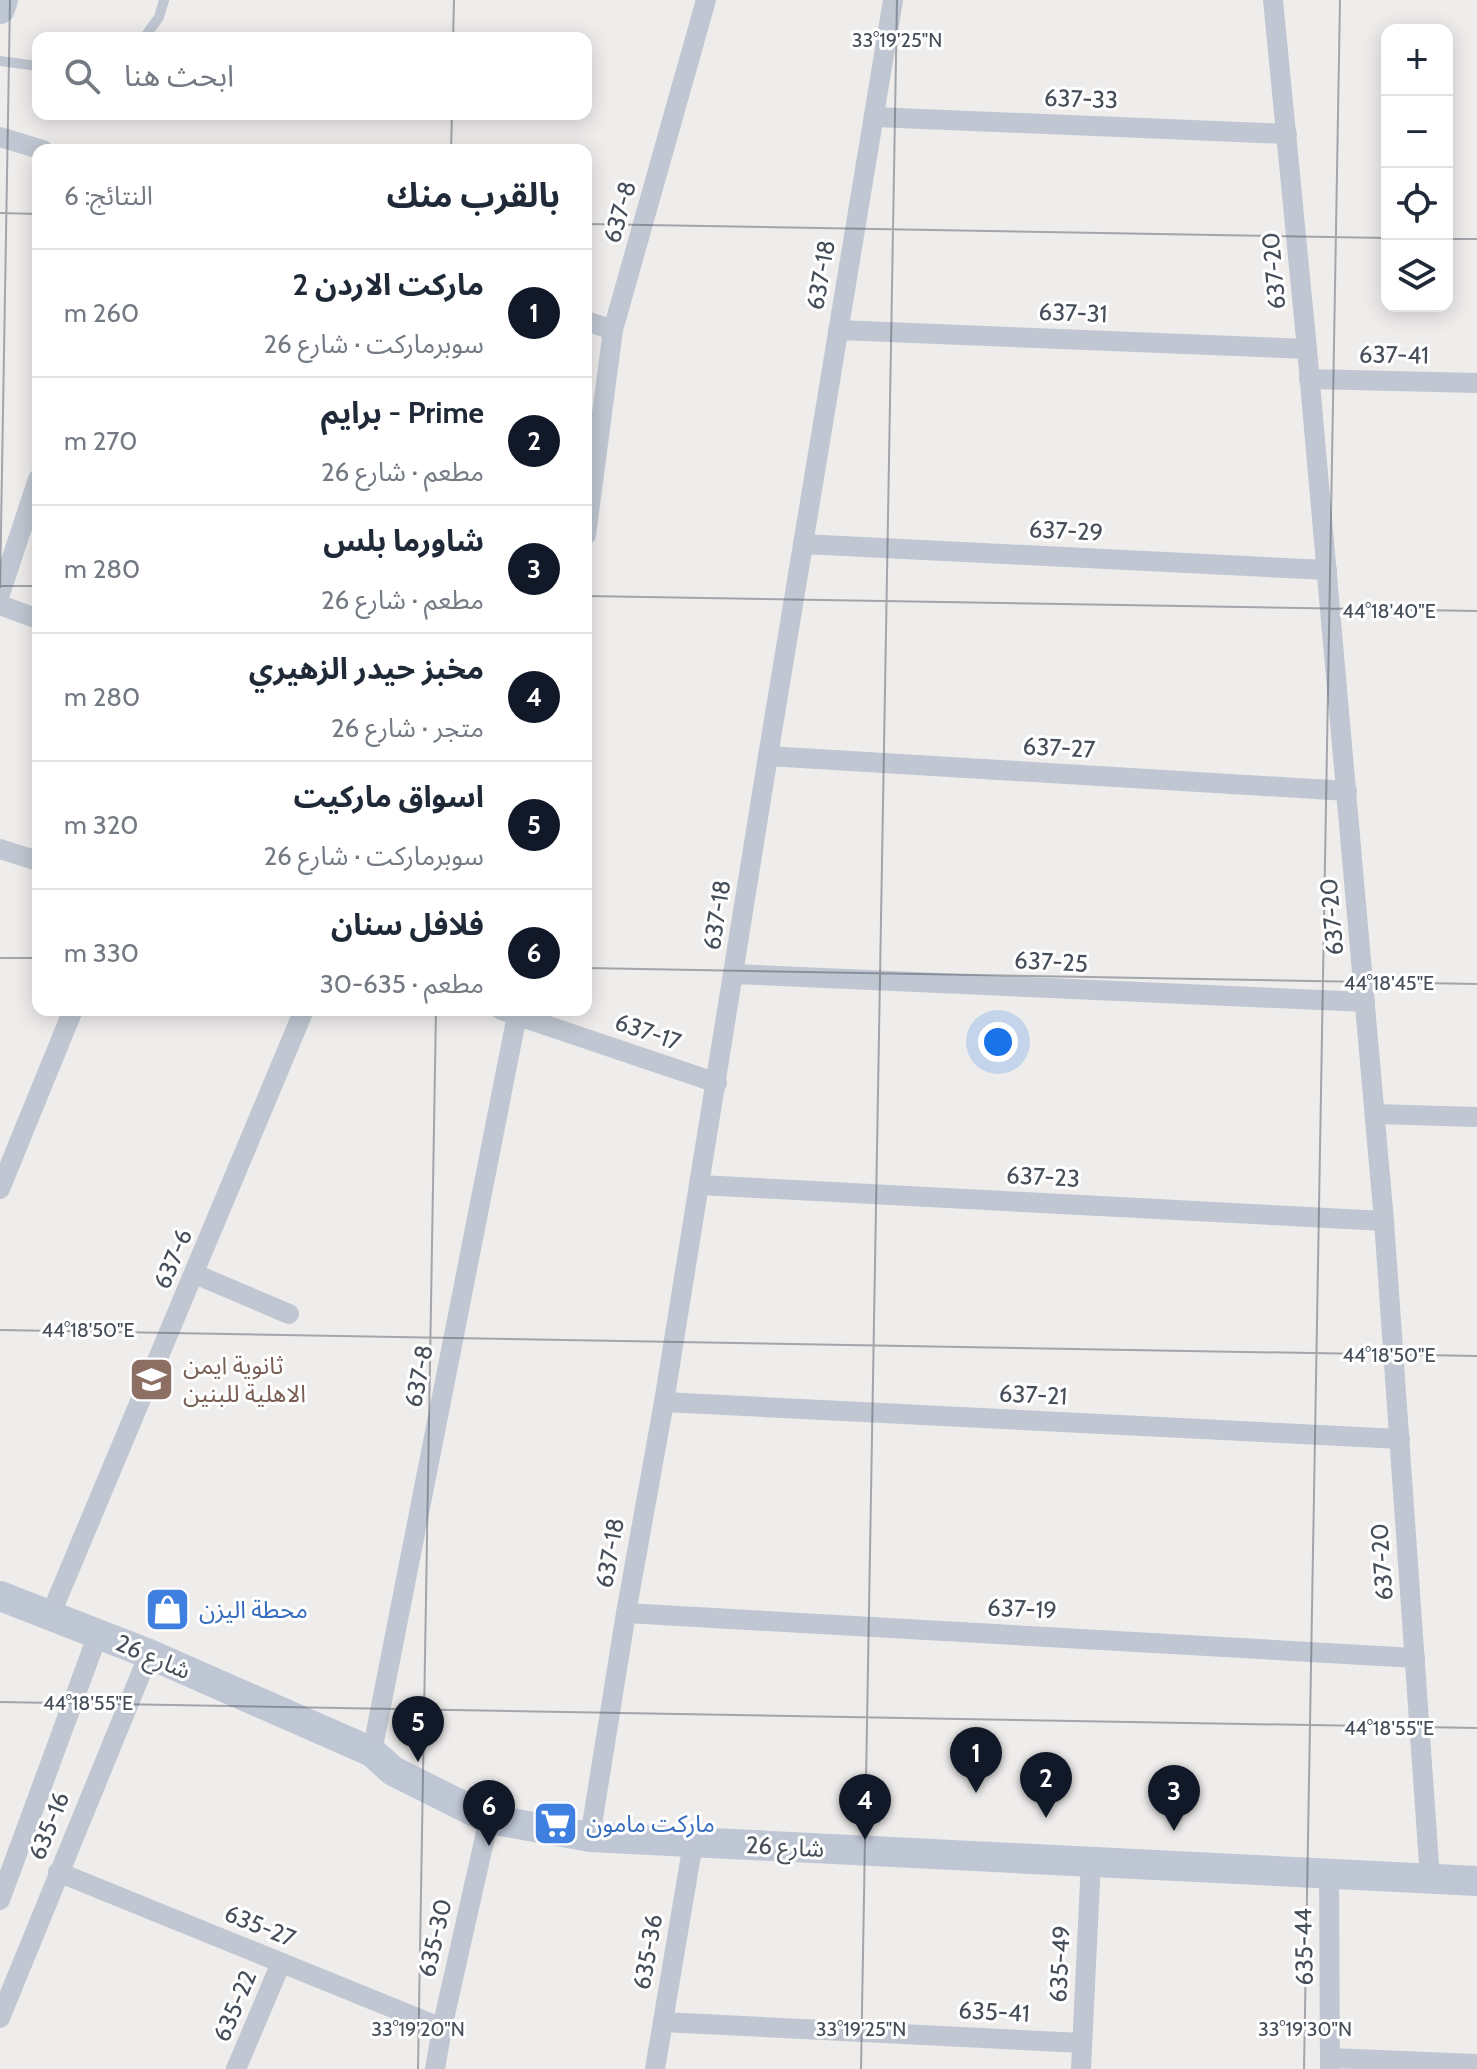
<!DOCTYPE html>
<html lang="ar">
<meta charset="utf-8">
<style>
body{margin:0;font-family:Cabin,"Noto Sans Arabic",sans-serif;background:#f2f2f3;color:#1f2937;direction:rtl}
.controls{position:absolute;right:24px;top:24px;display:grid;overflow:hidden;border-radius:16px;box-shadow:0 4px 20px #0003}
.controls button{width:72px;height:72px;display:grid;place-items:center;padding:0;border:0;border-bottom:2px solid #e0e1e3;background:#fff;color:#1f2937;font:40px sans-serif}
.you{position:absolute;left:998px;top:1042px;width:28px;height:28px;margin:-20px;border:6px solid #fff;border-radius:50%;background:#1a73e8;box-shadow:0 0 0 12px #1a73e833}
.badge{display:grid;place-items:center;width:52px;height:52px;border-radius:50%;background:#111827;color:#fff;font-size:26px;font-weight:700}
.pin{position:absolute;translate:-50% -66px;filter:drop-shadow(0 2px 4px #0008)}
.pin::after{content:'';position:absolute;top:42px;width:28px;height:24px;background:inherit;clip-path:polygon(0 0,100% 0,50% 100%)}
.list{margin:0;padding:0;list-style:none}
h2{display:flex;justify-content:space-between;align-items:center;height:104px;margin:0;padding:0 32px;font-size:34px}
h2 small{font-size:26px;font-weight:400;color:#747a83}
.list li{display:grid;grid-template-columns:52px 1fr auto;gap:24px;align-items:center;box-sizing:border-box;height:128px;padding:0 32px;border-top:2px solid #e0e1e3}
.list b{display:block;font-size:30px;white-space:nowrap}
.list p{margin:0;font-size:26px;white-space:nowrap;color:#747a83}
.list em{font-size:26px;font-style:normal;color:#747a83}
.icon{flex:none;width:44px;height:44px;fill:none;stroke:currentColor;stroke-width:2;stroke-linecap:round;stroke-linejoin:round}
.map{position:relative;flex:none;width:1477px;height:2069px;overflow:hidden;direction:ltr}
.search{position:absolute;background:#fff;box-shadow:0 4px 20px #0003;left:32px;top:32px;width:560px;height:88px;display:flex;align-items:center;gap:20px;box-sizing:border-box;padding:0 28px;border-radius:16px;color:#747a83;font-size:30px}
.panel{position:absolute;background:#fff;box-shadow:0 4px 20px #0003;left:32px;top:144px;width:560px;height:872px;border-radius:16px;direction:rtl}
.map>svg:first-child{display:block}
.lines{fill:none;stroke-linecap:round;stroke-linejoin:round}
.lane{stroke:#c0c7d2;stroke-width:10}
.street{stroke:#c0c7d2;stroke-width:20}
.secondary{stroke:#bfc7d5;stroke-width:30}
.ticks{fill:none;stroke:#454e59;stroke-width:2;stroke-opacity:0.45}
.labels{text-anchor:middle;stroke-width:6;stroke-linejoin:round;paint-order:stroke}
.street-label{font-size:24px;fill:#454e59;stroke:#fff}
.education-label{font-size:24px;fill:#785e54;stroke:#fff;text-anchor:start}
.shop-label{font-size:24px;fill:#366cbe;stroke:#fff;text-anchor:start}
.ticks-label{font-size:20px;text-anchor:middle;fill:#454e59;stroke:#fff;stroke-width:6;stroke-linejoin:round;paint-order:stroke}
</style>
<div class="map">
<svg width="1477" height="2069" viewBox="0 0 1477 2069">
<rect width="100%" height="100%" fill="#efedec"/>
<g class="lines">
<g class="lane">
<path d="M144,38L159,17L164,0"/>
<path d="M0,61L38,66"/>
</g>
<g class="street">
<path d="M1273,0L1307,349L1384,1221L1430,1878"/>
<path d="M874,117L1287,134"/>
<path d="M0,137L43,150"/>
<path d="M586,321L613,330"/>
<path d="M838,330L1307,349"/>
<path d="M1309,379L1477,383"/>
<path d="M586,535L613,330L706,0"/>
<path d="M803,544L1327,570"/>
<path d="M0,594L38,479"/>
<path d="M0,605L38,619"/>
<path d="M768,756L1347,791"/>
<path d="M0,849L38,861"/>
<path d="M734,974L1365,1002"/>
<path d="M501,1010L717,1083"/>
<path d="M1375,1114L1477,1117"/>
<path d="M700,1185L1384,1221"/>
<path d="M0,1189L73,1010"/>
<path d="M195,1274L289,1314"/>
<path d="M664,1402L1400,1439"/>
<path d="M626,1613L1415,1658"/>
<path d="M50,1616L304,1010"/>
<path d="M372,1752L518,1010"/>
<path d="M590,1837L626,1613L664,1402L768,756L893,0"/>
<path d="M58,1872L442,2028"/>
<path d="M1329,1873L1330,2069"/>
<path d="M0,1900L98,1634"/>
<path d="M0,2018L149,1654"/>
<path d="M663,2022L1082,2043"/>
<path d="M1331,2058L1477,2064"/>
<path d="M236,2069L281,1963"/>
<path d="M435,2069L442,2028L489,1819"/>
<path d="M655,2069L693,1843"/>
<path d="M1081,2069L1091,1861"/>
</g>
<g class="secondary">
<path d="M0,9L3,0"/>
<path d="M0,1596L149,1654L372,1752L393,1771L489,1819L590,1837L1477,1881"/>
</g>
</g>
<path class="ticks" d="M453,38L454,0M451,150L452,114M0,213L38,214M586,224L1387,238M1447,239H1477M0,586H38M0,588L10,0M586,596L1477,611M0,958H38M586,968L1477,984M0,1330L1477,1356M0,1702L1477,1728M418,2069L436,1010M861,2069L897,0M1304,2069L1340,0"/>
<defs>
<symbol id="school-square" viewBox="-11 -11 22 22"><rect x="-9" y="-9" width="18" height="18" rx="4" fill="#8d6e63" stroke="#fff"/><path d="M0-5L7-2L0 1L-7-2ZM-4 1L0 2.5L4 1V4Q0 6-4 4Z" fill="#fff"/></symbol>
<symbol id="shop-square" viewBox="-11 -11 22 22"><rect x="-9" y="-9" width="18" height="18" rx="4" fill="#3f7fe0" stroke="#fff"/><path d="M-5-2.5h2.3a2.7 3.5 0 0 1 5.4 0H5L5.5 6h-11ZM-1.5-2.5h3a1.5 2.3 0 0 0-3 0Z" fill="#fff"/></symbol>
<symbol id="supermarket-square" viewBox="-11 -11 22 22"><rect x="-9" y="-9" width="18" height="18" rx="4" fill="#3f7fe0" stroke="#fff"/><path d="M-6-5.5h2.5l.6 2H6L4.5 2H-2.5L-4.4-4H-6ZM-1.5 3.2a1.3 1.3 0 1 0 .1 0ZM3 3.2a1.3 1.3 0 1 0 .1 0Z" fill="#fff"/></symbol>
</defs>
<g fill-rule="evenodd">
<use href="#school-square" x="126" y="1354" width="51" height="51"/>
<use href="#shop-square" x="142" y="1584" width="51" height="51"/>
<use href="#supermarket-square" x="530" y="1798" width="51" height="51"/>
</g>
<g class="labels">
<g class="street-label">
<text transform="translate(1081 99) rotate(2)" y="8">637-33</text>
<text transform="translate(620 212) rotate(-74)" y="8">637-8</text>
<text transform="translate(1274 271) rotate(-95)" y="8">637-20</text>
<text transform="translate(821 275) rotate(-80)" y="8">637-18</text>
<text transform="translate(1073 313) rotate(2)" y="8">637-31</text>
<text transform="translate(1394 355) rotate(1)" y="8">637-41</text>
<text transform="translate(1066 531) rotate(3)" y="8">637-29</text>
<text transform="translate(1059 748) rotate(3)" y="8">637-27</text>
<text transform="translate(717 915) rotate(-81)" y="8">637-18</text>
<text transform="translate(1332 917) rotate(-95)" y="8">637-20</text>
<text transform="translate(1051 962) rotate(3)" y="8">637-25</text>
<text transform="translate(648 1032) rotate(19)" y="8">637-17</text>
<text transform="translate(1043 1177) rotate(3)" y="8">637-23</text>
<text transform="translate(173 1259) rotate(-67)" y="8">637-6</text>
<text transform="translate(419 1376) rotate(-79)" y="8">637-8</text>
<text transform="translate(1033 1395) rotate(3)" y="8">637-21</text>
<text transform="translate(610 1553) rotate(-80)" y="8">637-18</text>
<text transform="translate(1382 1562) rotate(-94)" y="8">637-20</text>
<text transform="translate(1022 1609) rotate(3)" y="8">637-19</text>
<text transform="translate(153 1657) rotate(23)" y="8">شارع 26</text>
<text transform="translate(49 1826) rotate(-68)" y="8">635-16</text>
<text transform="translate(785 1847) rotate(3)" y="8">شارع 26</text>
<text transform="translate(260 1926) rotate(22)" y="8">635-27</text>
<text transform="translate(435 1938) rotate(-77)" y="8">635-30</text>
<text transform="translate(1304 1947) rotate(-91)" y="8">635-44</text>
<text transform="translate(648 1952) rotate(-80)" y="8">635-36</text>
<text transform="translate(1060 1964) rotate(-87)" y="8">635-49</text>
<text transform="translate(235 2006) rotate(-67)" y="8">635-22</text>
<text transform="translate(994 2012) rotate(3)" y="8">635-41</text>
</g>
<g class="education-label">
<text x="183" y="1374">ثانوية ايمن<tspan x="183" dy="28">الاهلية للبنين</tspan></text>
</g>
<g class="shop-label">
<text x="199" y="1618">محطة اليزن</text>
<text x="586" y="1832">ماركت مامون</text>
</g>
</g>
<g class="ticks-label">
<text x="897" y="47">33°19'25"N</text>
<text x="1389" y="618">44°18'40"E</text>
<text x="1389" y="990">44°18'45"E</text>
<text x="88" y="1337">44°18'50"E</text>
<text x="1389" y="1362">44°18'50"E</text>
<text x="88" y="1710">44°18'55"E</text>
<text x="1389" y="1735">44°18'55"E</text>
<text x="418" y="2036">33°19'20"N</text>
<text x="861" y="2036">33°19'25"N</text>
<text x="1305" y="2036">33°19'30"N</text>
</g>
</svg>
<div class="controls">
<button>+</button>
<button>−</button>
<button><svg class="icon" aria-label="locate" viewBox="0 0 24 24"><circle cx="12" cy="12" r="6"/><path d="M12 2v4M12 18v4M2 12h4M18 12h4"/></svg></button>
<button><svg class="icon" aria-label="layers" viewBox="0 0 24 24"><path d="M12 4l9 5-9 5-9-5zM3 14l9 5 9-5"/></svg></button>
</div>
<div class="you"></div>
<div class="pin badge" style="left:976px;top:1793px">1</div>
<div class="pin badge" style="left:1046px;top:1818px">2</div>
<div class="pin badge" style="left:1174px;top:1831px">3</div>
<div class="pin badge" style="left:865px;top:1840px">4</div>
<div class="pin badge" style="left:418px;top:1762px">5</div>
<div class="pin badge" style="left:489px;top:1846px">6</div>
<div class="search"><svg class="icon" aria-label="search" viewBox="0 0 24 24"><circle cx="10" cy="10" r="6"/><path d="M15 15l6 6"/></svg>ابحث هنا</div>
<section class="panel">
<h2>بالقرب منك<small>النتائج: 6</small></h2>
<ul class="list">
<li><span class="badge">1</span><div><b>ماركت الاردن 2</b><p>سوبرماركت · شارع 26</p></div><em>260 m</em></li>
<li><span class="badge">2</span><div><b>Prime - برايم</b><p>مطعم · شارع 26</p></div><em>270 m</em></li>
<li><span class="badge">3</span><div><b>شاورما بلس</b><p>مطعم · شارع 26</p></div><em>280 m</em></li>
<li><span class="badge">4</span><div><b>مخبز حيدر الزهيري</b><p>متجر · شارع 26</p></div><em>280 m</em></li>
<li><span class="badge">5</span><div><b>اسواق ماركيت</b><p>سوبرماركت · شارع 26</p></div><em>320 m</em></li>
<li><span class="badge">6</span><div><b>فلافل سنان</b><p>مطعم · 635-30</p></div><em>330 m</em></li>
</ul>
</section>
</div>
